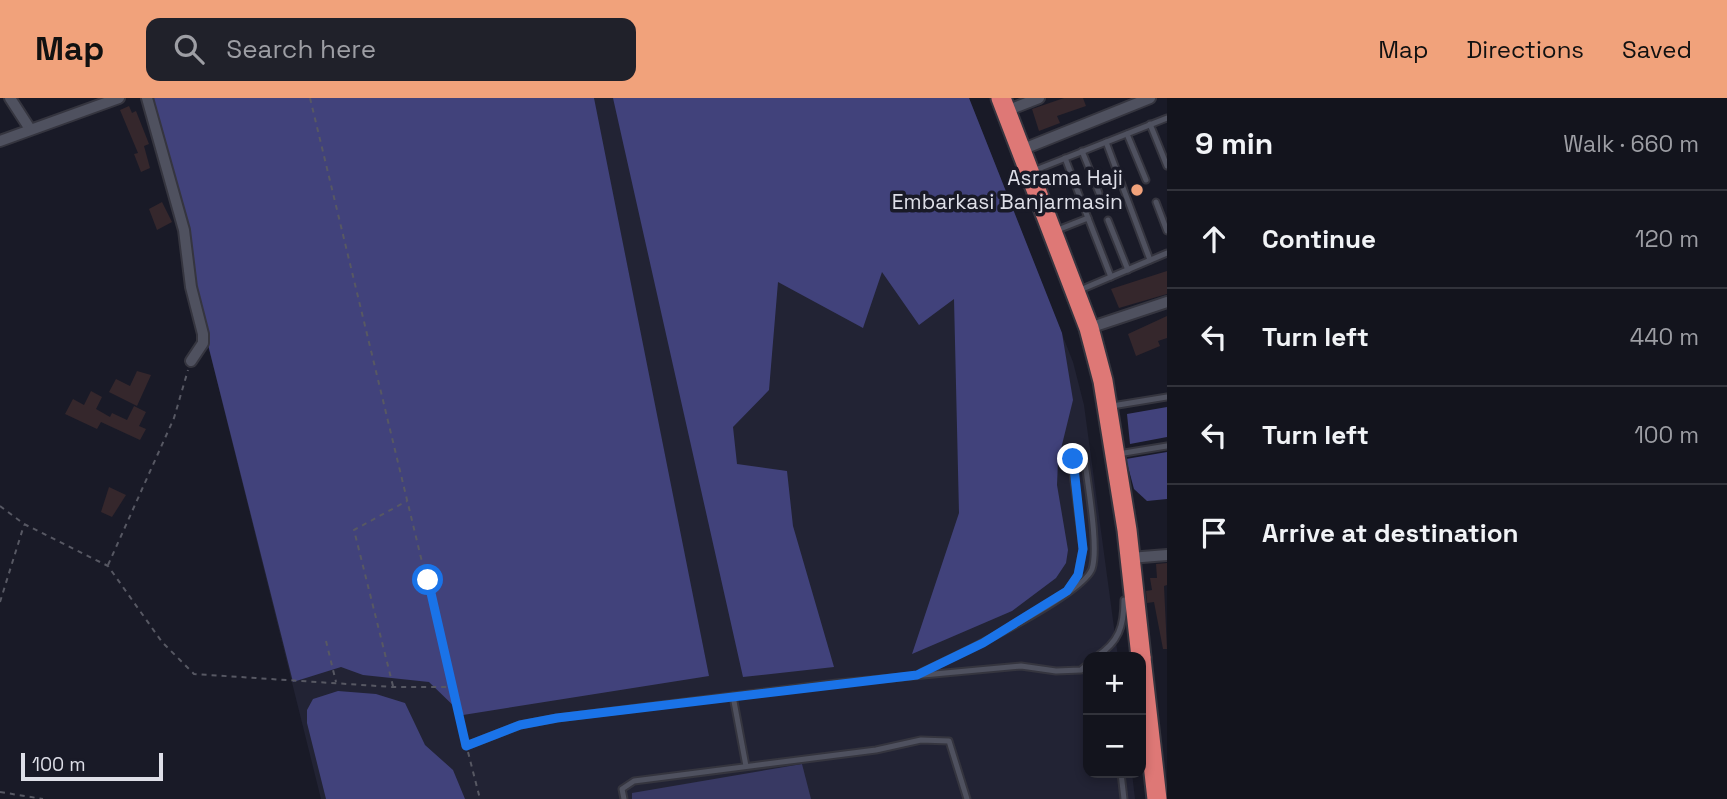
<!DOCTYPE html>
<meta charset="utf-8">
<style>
body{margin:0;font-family:"Space Grotesk",sans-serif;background:#20212a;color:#f1f3f6}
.controls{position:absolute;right:21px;bottom:21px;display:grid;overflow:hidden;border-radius:14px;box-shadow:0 4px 10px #0003}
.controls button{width:63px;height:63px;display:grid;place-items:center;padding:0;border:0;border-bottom:2px solid #32333b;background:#13141d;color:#f1f3f6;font:35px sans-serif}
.scale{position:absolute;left:21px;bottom:18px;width:142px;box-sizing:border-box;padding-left:7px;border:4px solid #dedfe8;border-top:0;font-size:19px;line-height:24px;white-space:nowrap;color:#dedfe8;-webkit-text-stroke:5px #191a27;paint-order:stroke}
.stop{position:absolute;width:21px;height:21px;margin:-16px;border:5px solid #1a73e8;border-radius:50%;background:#fff}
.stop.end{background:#1a73e8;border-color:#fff;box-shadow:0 2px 7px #0008}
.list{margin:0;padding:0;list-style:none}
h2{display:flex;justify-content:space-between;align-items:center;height:91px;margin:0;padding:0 28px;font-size:30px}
h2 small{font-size:23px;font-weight:400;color:#9d9ea4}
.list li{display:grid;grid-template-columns:46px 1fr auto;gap:21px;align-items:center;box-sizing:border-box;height:98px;padding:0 28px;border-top:2px solid #32333b}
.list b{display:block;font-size:26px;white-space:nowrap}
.list em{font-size:23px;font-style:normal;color:#9d9ea4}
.icon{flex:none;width:38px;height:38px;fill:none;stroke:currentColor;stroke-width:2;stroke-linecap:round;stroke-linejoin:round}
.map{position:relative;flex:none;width:1167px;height:701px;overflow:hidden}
header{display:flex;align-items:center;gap:42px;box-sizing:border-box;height:98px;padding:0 35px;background:#f1a27b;color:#111}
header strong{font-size:33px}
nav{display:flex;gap:38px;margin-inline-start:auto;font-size:24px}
.search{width:490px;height:63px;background:#20212a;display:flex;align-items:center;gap:18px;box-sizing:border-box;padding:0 24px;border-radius:14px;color:#9d9ea4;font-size:26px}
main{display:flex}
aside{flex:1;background:#13141d}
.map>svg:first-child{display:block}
.built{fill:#222334}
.green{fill:#383963}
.forest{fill:#41427b}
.building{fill:#35272c}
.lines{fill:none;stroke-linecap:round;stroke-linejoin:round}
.lane-casing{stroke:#35353f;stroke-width:9}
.street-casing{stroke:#35353f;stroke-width:14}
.highway-casing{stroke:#35353f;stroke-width:23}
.path{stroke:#575863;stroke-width:2;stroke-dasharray:5 5;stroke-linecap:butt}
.lane{stroke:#4f515f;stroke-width:5}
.street{stroke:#4f515f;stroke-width:10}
.highway{stroke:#de7876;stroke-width:19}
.route{stroke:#1a73e8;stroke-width:9}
.poi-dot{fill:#f1a27b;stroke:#191a27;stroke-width:2.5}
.labels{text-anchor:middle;stroke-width:7;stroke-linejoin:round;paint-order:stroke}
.poi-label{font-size:21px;fill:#dedfe8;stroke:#191a27;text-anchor:end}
</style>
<header>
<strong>Map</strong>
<div class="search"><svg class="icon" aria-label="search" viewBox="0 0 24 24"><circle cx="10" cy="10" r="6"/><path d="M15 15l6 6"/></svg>Search here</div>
<nav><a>Map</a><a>Directions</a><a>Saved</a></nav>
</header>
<main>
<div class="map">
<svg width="1167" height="701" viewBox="0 0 1167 701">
<rect width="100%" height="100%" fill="#191a27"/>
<path class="built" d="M151,0H969L1073,264L1084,307L1118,559H1088V675H1132L1135,701H321L197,203Z"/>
<path class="green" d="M802,666L811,701H632V695Z"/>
<g class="forest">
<path d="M151,0H594L709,578L463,617L429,584L363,577L341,569L293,584L197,203Z"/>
<path d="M613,0H969L1062,235L1073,302L1058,363L1057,387L1068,452L1066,465L1056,480L1012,513L912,556L959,415L954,201L919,227L882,174L863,230L778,184L769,292L733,329L737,366L787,373L793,428L834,569L743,579Z"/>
<path d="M1167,309V339L1130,346L1127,316Z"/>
<path d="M1167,354V401L1147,403L1134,391L1126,361Z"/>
<path d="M338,593L376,596L405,605L425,647L453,672L465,701H326L307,625V612L313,601Z"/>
</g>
<g class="building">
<path d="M1064,0H1083L1086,8L1057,18L1060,25L1039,33L1032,11Z"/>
<path d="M129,8L132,15L136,13L149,46L144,48L150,70L141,74L134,56L138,55L120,12Z"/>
<path d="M162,104L172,124L157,132L149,111Z"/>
<path d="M1167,173V196L1119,210L1111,191Z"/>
<path d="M1167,218V240L1158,243L1160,248L1136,258L1128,236Z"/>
<path d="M137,273L151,277L137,308L109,294L116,281L130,288Z"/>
<path d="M91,293L102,299L96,311L110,319L112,315L127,322L134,308L146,314L139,328L146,331L140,342L101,324L97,331L65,316L73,301L84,307Z"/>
<path d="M109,389L126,397L112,419L101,414Z"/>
<path d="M1167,465V487L1164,488L1167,551H1163L1154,504L1147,505L1146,493L1152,492L1150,480H1157L1156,466Z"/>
</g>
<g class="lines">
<defs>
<g id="lane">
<path d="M1150,26L1167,68"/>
<path d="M1127,36L1146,82"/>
<path d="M1106,44L1150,162"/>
<path d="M1082,53L1099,95"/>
<path d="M1065,60L1088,120"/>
<path d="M1033,73L1167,20"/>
<path d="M1156,104L1167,133"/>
<path d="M1108,122L1128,172"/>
<path d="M1055,133L1088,120L1111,179"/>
<path d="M1080,192L1167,155"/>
<path d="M1112,308L1167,299"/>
<path d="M1118,356L1167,348"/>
<path d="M1096,559C1119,544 1124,528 1124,502"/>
<path d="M922,574C952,560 1082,498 1092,471C1099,450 1088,389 1085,364L1081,357L1076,359L1072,368L1083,451L1078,477L1067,493"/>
<path d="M733,598L746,668"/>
<path d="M466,648L520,627L557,620L837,585L1021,568L1056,573L1081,572L1088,566"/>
<path d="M1121,675L1124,701"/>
<path d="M624,701L622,691L634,683L876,652L921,642L949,643L967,701"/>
</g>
<g id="street">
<path d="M10,0L30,31"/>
<path d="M147,0L184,132L191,189L203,236V245L191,263"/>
<path d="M1006,13L1039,0"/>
<path d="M0,43L119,0"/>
<path d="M1021,52L1150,0"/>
<path d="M1089,230L1167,204"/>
<path d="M1130,460L1167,457"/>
</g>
<g id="highway">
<path d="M1001,0L1089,230L1103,283L1127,432L1141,559"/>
<path d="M1141,560L1157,701"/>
</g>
</defs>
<use href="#lane" class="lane-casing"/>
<use href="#street" class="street-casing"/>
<use href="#highway" class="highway-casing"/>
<g class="path">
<path d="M310,0L465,642"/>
<path d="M0,408L24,426L108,468L162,544L194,576L393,589H451"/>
<path d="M108,467L174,320L188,272"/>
<path d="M0,504L24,427"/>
<path d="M326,543L336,584"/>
<path d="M393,588L354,432L407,403"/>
<path d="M468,654L480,701"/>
<path d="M0,694L43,701"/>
</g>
<use href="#lane" class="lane"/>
<use href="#street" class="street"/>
<use href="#highway" class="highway"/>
</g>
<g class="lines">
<path class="route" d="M428,482L466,648L520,627L557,620L917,577L983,545L1067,493L1078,477L1083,451L1073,361"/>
</g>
<circle class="poi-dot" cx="1137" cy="92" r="7"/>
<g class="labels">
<g class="poi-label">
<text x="1123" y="87">Asrama Haji<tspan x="1123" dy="24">Embarkasi Banjarmasin</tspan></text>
</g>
</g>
</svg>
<div class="controls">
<button>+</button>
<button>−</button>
</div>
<div class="scale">100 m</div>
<div class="stop" style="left:428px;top:482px"></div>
<div class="stop end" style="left:1073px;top:361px"></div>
</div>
<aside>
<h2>9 min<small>Walk · 660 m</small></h2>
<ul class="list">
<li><svg class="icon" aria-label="ahead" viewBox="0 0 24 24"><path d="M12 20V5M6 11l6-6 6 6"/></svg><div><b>Continue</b></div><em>120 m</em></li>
<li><svg class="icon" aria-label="left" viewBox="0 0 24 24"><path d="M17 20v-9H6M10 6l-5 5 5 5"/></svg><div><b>Turn left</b></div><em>440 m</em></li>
<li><svg class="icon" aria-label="left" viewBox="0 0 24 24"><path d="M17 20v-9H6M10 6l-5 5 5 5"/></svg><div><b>Turn left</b></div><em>100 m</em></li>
<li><svg class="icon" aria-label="arrive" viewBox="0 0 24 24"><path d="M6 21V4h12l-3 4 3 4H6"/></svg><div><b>Arrive at destination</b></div></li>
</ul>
</aside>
</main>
